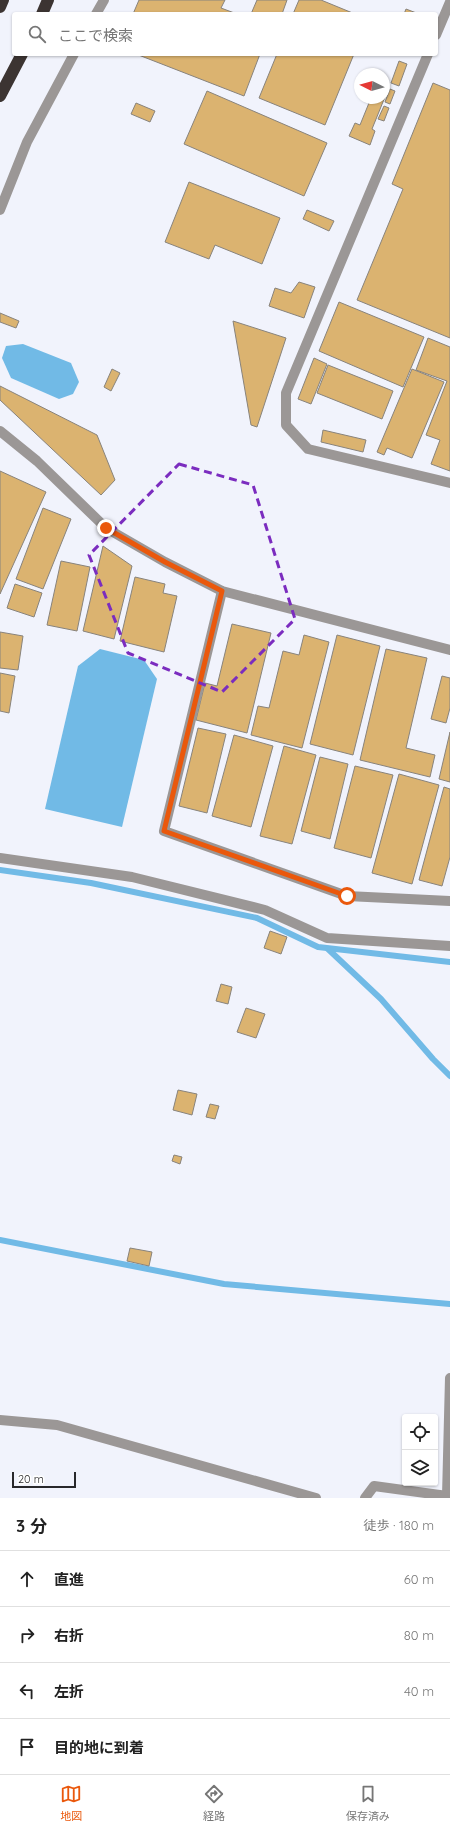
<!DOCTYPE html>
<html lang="ja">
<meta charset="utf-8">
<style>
body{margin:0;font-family:Quicksand,"Noto Sans JP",sans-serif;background:#f6f6f6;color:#222}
.controls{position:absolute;right:12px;bottom:12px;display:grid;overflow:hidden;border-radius:4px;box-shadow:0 1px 3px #0004}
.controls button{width:36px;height:36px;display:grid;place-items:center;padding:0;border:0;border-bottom:1px solid #e0e0e0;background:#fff;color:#222;font:20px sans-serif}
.compass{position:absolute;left:354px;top:68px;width:36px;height:36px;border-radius:50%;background:#fff;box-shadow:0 1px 3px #0004;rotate:276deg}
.scale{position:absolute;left:12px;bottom:10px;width:64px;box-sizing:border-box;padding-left:4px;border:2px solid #28282b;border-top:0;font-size:11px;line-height:14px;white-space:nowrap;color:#28282b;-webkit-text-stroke:3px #fff;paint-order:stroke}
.stop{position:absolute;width:12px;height:12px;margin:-9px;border:3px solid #ea580c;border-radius:50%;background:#fff}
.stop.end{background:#ea580c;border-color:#fff;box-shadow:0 1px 4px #0008}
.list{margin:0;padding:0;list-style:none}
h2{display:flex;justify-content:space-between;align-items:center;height:52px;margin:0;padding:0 16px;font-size:17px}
h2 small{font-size:13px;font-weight:400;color:#767676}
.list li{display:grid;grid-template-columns:26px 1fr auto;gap:12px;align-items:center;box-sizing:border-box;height:56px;padding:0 16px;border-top:1px solid #e0e0e0}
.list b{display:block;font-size:15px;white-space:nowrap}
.list em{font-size:13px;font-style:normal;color:#767676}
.icon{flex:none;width:22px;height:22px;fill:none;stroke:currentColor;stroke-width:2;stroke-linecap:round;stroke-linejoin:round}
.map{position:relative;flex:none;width:450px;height:1498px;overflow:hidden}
.search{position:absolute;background:#fff;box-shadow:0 1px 3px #0004;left:12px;right:12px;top:12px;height:44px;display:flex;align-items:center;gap:10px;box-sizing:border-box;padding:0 14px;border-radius:4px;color:#767676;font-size:15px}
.sheet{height:276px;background:#fff}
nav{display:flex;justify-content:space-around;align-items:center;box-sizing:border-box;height:56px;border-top:1px solid #e0e0e0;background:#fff;font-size:11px;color:#767676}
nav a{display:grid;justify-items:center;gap:2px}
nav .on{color:#ea580c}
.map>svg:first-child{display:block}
.water{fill:#71bae6}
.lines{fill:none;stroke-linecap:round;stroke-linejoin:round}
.stream{stroke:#71bae6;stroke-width:6}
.building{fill:#dbb370;stroke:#88837c}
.minor{stroke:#9b9796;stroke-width:10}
.highway{stroke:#3c3432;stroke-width:12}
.route{stroke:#ea580c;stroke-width:5}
.marked{fill:none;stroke:#7b2cbf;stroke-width:3;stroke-dasharray:8 5;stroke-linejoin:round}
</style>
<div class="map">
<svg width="450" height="1498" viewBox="0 0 450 1498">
<rect width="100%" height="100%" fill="#f1f3fc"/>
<g class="water">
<path d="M23,344L71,363L79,382L73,394L59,399L11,378L2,358L6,346Z"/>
<path d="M100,649L144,660L157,679L122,827L45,809L78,666Z"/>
</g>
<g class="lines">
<g class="stream">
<path d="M0,870L91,883L257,918L318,947L450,962"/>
<path d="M328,949L381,999L433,1059L450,1076"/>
<path d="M0,1240L224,1284L450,1304"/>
</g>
</g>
<g class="building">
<path d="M139,0H225L221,8L237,14H133Z"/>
<path d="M257,0H287L282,14H251Z"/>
<path d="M299,0H321L355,14H293Z"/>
<path d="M406,9L419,14H404Z"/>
<path d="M136,54H260L244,96Z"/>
<path d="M277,54H354L325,125L259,98Z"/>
<path d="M399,61L407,64L399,86L391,83Z"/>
<path d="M433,83L450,90V338L357,300L403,189L392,184Z"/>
<path d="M384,85L389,87L372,129L375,131L370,145L349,136L355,123L360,125L371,98H384Z"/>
<path d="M390,89L395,91L390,104L385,102Z"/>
<path d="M207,91L327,143L304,196L184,144Z"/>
<path d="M136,103L155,111L150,122L131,114Z"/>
<path d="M384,106L389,108L384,121L378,119Z"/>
<path d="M189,182L280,218L262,264L215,245L209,259L165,242Z"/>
<path d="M307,210L334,221L329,231L303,219Z"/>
<path d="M299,282L315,287L304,318L269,306L275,288L291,293Z"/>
<path d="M339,302L424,337L403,387L319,351Z"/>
<path d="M0,313L19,321L16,328L0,322Z"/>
<path d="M233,321L286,338L257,427L251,425Z"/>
<path d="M428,338L450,347V471L431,464L440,440L426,435L447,381L416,370Z"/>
<path d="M314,358L327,364L311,404L298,399Z"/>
<path d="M328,365L393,391L382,419L317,393Z"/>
<path d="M112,369L120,373L111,391L104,387Z"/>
<path d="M412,369L444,382L412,458L387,448L384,455L377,452Z"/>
<path d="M0,386L97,435L115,480L101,495L0,400Z"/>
<path d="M323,430L366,440L363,452L321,442Z"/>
<path d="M0,471L46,492L0,594Z"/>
<path d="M43,508L71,519L43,589L16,579Z"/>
<path d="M103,546L132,566L114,639L83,631Z"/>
<path d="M61,561L90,567L77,631L47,625Z"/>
<path d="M135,577L165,584L163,593L177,596L164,652L120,641Z"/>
<path d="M15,584L42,593L34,617L7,608Z"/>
<path d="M232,624L271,633L247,733L196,720L205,683L217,686Z"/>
<path d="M0,632L23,636L18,670L0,668Z"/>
<path d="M304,635L329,642L302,748L251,735L258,706L269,708L283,651L299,655Z"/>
<path d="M337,635L380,646L353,755L310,744Z"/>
<path d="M386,649L427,658L406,748L435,755L430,777L360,760Z"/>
<path d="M0,673L15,676L9,713L0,711Z"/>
<path d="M442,676L450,678V708L446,723L431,719Z"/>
<path d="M198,728L226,734L207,813L179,806Z"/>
<path d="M450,732V782L439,779Z"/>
<path d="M234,735L273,746L251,827L212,816Z"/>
<path d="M284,746L316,755L292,844L260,836Z"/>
<path d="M320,757L348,764L330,839L301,831Z"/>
<path d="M355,766L393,775L371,858L334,848Z"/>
<path d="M399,774L439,785L412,884L372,873Z"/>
<path d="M444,787L450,789V857L442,886L419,880Z"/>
<path d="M270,931L287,937L281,954L264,948Z"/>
<path d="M221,984L232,987L228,1004L216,1001Z"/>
<path d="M246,1008L265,1014L256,1038L237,1032Z"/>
<path d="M178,1090L197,1094L192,1115L173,1110Z"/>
<path d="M210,1104L219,1106L215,1119L206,1117Z"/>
<path d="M174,1155L182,1157L180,1164L172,1161Z"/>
<path d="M130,1248L152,1252L149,1266L127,1261Z"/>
</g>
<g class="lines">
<g class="minor">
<path d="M96,14L104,0"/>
<path d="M436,35L450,2"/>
<path d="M428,54L286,393V425L308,449L450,483"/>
<path d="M0,210L27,142L74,54"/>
<path d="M0,431L37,461L106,528L165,562L222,591L450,650"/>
<path d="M222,591L164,831L347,896L450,901"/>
<path d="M0,858L132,877L265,910L327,938L450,946"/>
<path d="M0,1420L57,1425L316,1498"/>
<path d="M365,1498L374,1486L447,1496L450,1378"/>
</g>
<g class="highway">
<path d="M0,7L3,0"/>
<path d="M42,14L48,0"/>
<path d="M0,96L22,54"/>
</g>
</g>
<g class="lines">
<path class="route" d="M106,528L165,562L222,591L164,831L347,896"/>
</g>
<path class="marked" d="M179,464L253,485L295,619L222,692L128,653L89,555Z"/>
</svg>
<div class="controls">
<button><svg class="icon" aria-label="locate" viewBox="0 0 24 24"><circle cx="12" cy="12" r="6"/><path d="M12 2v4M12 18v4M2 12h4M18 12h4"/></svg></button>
<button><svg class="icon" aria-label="layers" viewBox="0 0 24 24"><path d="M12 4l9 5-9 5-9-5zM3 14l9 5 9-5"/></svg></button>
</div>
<svg class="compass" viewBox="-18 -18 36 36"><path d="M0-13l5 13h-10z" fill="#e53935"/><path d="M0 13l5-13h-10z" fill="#767676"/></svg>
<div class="scale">20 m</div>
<div class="stop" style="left:347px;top:896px"></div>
<div class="stop end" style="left:106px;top:528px"></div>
<div class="search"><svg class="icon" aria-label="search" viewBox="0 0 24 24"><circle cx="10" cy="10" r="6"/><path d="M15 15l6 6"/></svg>ここで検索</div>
</div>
<section class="sheet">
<h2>3 分<small>徒歩 · 180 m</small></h2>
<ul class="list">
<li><svg class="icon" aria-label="ahead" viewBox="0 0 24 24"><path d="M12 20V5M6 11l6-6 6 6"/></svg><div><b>直進</b></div><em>60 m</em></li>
<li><svg class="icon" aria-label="right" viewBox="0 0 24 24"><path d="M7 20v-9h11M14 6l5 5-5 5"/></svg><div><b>右折</b></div><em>80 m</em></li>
<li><svg class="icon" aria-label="left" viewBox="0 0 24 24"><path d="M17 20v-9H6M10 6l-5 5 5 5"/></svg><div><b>左折</b></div><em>40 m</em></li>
<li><svg class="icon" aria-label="arrive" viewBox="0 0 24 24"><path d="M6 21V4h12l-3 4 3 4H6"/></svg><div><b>目的地に到着</b></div></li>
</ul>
</section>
<nav>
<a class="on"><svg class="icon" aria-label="map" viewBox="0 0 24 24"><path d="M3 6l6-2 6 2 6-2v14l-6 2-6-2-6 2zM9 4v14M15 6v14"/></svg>地図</a>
<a><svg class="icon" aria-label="directions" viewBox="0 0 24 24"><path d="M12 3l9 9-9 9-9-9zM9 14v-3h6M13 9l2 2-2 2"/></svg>経路</a>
<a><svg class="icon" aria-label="saved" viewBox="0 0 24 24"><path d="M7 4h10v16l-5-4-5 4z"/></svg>保存済み</a>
</nav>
